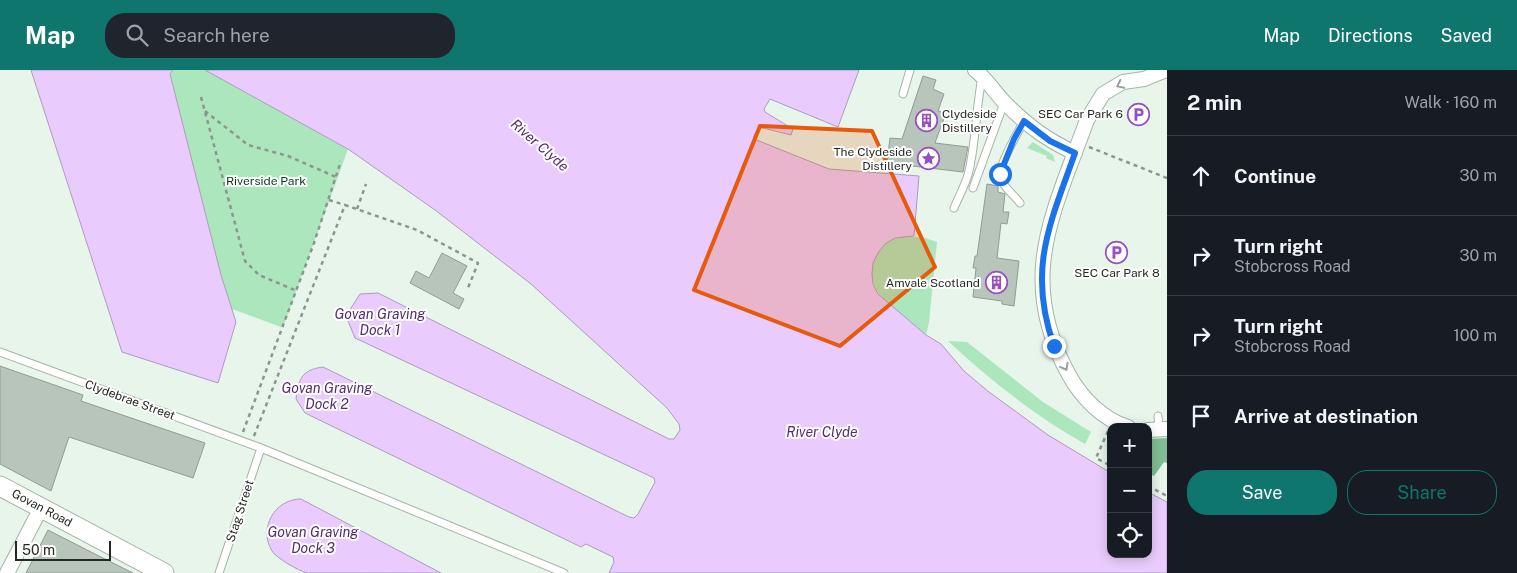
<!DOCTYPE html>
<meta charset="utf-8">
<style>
body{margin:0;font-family:"Public Sans",sans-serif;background:#20242c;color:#f1f3f6}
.controls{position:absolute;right:15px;bottom:15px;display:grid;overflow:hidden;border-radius:10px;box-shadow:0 2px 12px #0003}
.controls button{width:45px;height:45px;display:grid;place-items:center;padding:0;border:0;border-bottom:1px solid #363941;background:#171b24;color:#f1f3f6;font:25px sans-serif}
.scale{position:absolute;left:15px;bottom:12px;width:96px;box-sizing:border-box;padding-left:5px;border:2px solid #242925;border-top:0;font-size:14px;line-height:18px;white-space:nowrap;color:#242925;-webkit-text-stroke:4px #fff;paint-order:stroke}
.stop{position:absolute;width:15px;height:15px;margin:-11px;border:4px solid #1a73e8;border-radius:50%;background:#fff}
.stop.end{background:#1a73e8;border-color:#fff;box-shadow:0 1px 5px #0008}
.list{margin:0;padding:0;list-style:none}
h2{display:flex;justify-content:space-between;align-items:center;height:65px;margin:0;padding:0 20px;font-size:21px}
h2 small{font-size:16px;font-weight:400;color:#9ea1a6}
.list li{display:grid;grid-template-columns:32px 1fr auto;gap:15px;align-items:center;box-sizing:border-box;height:80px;padding:0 20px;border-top:1px solid #363941}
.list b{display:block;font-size:19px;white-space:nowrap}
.list p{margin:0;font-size:16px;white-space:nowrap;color:#9ea1a6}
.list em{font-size:16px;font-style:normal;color:#9ea1a6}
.actions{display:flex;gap:10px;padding:15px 20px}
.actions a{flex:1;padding:11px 0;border:1px solid #0f766e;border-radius:20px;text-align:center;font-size:18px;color:#0f766e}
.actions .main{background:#0f766e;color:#fff}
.icon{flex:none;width:28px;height:28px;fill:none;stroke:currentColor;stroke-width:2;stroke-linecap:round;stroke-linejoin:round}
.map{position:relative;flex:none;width:1167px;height:503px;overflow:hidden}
header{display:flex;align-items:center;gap:30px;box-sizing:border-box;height:70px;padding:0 25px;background:#0f766e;color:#fff}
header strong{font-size:24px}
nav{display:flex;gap:28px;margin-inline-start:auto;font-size:18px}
.search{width:350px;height:45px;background:#20242c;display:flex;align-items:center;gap:12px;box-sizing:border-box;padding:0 18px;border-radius:20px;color:#9ea1a6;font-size:19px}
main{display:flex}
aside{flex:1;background:#171b24}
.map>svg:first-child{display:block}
.green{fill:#abe6bc}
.forest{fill:#7fbe92}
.water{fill:#e9ccfd;stroke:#ae9bbc}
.building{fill:#b8c5bb;stroke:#919d94}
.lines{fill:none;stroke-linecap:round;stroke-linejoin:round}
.lane-casing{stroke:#a6b3a9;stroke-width:9}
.street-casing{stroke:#a6b3a9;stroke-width:16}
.secondary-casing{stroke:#a6b3a9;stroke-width:21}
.path{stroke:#8c968f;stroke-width:2.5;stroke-dasharray:4 4;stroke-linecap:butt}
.lane{stroke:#fff;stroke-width:7}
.street{stroke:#fff;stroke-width:14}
.secondary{stroke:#fff;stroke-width:19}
.oneway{stroke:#9c9f9d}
.route{stroke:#1a73e8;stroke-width:6}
.marked{fill:#e8590c;fill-opacity:0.2;stroke:#e8590c;stroke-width:4;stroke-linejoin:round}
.labels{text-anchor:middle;stroke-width:4;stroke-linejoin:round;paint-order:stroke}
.poi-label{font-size:12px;fill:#242925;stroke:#fff;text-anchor:end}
.park-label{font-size:12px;fill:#04371b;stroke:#fff}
.street-label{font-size:12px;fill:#242925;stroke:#fff}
.water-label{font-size:14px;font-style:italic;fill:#562a70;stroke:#fff}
</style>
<header>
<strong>Map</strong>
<div class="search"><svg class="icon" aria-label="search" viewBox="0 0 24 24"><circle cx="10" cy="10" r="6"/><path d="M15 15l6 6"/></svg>Search here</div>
<nav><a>Map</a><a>Directions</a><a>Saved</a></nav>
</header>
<main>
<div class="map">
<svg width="1167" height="503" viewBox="0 0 1167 503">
<rect width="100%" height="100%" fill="#e7f5eb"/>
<g class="green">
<path d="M173,0H205L348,79L285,252L281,257L232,239L221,205L170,4Z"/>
<path d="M1033,72L1053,85L1055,92L1046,88L1047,86L1027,78Z"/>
<path d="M907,166L925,168L937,172L929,252L926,265C904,245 857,222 876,186C882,173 894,167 907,166Z"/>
<path d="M948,271L967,272L1043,332L1091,362L1085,374C1035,346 990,310 948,271Z"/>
</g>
<path class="forest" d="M1167,368V393L1164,392L1154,406L1148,403V369Z"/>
<g class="water">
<path d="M31,0H173L170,4L221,205L236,252L218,313L122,282Z"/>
<path d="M205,0H859L838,57L770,29L764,39L765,42L793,59L791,65L759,57L754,66V69L829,99L919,106L914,166L895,168L885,174L878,183L873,193L872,204L873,214L878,224L926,265L941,274L964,301L989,322L1048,365L1111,403V484H1148V422L1167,432V503H609L614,492L613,487L586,474L581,477L305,343L296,329C299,309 301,300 323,297L629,447L634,448L638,444L655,412L654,408L355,268L348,251L351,238L360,224L378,223L669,369H674L680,360L679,354L667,338L531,214L435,140L348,79Z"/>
<path d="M301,429L441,503C407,503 374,503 341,503C331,503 317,503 307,503C299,501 276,488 272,481C258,458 275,429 301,429Z"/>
</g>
<g class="building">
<path d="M923,6L936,10L933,19L944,24L938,41L946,43L935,73L968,77L963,102L887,93L890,68L902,69Z"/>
<path d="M987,114L998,116V122L1005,124L1003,142H1009L1007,154L1001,153L997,188L1019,191L1014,236L1002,234V231L973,227L976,198H973L975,186H977Z"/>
<path d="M442,183L467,196L453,223L464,229L459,239L410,213L416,201L429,208Z"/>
<path d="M0,296L83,325L81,331L205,373L193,408L69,367L51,421L0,394Z"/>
<path d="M48,460L91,482L133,503H26Z"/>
</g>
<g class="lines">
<defs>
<g id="lane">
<path d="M903,24L910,0"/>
<path d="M973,118L1004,33"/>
<path d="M1020,133C1014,125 1002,116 1000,107C998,96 1018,62 1024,51"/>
<path d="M954,138C959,126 966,114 969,101C976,70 976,39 982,7"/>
<path d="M0,282L261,378L564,503"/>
<path d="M1158,346L1159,360"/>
<path d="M219,503L261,378"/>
</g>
<g id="street">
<path d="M975,0C987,9 995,23 1006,34C1028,56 1047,70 1075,83"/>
<path d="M1128,357C1103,350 1081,327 1069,305C1016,209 1053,144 1087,50L1103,24L1123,12L1144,9L1166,0"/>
<path d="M1148,360L1167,359"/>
<path d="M7,503L41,438"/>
</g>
<path id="secondary" d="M0,416L164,503"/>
</defs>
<use href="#lane" class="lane-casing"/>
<use href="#street" class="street-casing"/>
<use href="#secondary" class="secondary-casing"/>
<g class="path">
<path d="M201,27L245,191L259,205L297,221"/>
<path d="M205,41L248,75L288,86L336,107"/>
<path d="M1089,77L1167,108"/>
<path d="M329,130L345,135"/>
<path d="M357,139L366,114"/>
<path d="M1108,361L1096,388L1111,396"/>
<path d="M243,362L314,173L341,91"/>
<path d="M254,366L345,135L417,160L478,193L468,218"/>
<path d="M1148,416L1167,426"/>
</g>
<use href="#lane" class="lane"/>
<use href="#street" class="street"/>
<use href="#secondary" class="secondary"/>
</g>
<defs><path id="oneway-chevron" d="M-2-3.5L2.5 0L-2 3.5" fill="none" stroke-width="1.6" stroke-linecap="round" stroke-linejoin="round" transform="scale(1.25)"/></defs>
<g class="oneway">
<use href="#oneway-chevron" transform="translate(1120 15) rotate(154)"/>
<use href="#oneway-chevron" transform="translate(1065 297) rotate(61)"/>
</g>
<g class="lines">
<path class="route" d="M1000,104L1014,69L1024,51L1050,71L1075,83C1050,154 1027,199 1054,276"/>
</g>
<path class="marked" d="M760,56L872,61L935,197L840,276L694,220Z"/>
<defs>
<symbol id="parking-ring" viewBox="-11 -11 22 22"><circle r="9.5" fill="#fff" stroke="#984fc2" stroke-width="1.5"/><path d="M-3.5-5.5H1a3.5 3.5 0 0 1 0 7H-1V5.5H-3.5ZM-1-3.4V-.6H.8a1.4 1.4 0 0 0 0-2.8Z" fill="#984fc2"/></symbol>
<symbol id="building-ring" viewBox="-11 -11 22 22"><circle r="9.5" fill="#fff" stroke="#984fc2" stroke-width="1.5"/><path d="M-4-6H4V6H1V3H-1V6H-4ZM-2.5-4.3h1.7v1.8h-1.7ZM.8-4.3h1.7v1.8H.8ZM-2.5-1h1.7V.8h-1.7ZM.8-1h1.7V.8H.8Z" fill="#984fc2"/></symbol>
<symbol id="sight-ring" viewBox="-11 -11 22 22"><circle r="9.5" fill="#fff" stroke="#984fc2" stroke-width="1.5"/><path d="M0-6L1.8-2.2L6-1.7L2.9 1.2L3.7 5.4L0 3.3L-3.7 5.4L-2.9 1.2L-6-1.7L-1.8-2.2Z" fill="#984fc2"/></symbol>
</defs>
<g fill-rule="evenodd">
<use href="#parking-ring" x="1126" y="32" width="25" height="25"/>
<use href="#building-ring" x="914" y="38" width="25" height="25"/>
<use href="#sight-ring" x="916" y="76" width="25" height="25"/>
<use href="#parking-ring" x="1104" y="170" width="25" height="25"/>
<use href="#building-ring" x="984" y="200" width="25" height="25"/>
</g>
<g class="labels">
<g class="poi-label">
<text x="942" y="48" text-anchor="start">Clydeside<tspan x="942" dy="14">Distillery</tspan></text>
<text x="1123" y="48">SEC Car Park 6</text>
<text x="912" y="86">The Clydeside<tspan x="912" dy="14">Distillery</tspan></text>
<text x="1117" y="207" text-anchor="middle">SEC Car Park 8</text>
<text x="980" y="217">Amvale Scotland</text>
</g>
<g class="park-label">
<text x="266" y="115">Riverside Park</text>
</g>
<g class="street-label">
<text transform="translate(130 330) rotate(20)" y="4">Clydebrae Street</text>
<text transform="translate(42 438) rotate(28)" y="4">Govan Road</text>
<text transform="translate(240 441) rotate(-72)" y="4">Stag Street</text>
</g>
<g class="water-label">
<text transform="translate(540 75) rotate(41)" y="5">River Clyde</text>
<text x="380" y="249">Govan Graving<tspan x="380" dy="16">Dock 1</tspan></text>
<text x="327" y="323">Govan Graving<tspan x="327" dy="16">Dock 2</tspan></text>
<text x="822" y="367">River Clyde</text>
<text x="313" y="467">Govan Graving<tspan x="313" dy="16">Dock 3</tspan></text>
</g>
</g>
</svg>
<div class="controls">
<button>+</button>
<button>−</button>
<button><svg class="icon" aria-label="locate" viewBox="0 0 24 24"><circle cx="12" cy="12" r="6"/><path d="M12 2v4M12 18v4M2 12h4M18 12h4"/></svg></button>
</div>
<div class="scale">50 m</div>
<div class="stop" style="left:1000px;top:104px"></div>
<div class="stop end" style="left:1054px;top:276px"></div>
</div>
<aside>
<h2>2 min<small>Walk · 160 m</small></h2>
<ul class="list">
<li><svg class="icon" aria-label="ahead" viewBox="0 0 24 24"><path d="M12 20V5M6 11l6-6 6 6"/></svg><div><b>Continue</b></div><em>30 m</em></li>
<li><svg class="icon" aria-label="right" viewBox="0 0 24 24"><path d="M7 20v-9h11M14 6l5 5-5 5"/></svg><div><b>Turn right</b><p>Stobcross Road</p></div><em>30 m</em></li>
<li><svg class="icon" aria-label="right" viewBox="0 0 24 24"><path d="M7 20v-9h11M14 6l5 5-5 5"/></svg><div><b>Turn right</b><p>Stobcross Road</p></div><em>100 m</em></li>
<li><svg class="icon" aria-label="arrive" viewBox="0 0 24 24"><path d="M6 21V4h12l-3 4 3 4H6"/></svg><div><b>Arrive at destination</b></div></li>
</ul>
<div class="actions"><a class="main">Save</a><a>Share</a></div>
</aside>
</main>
